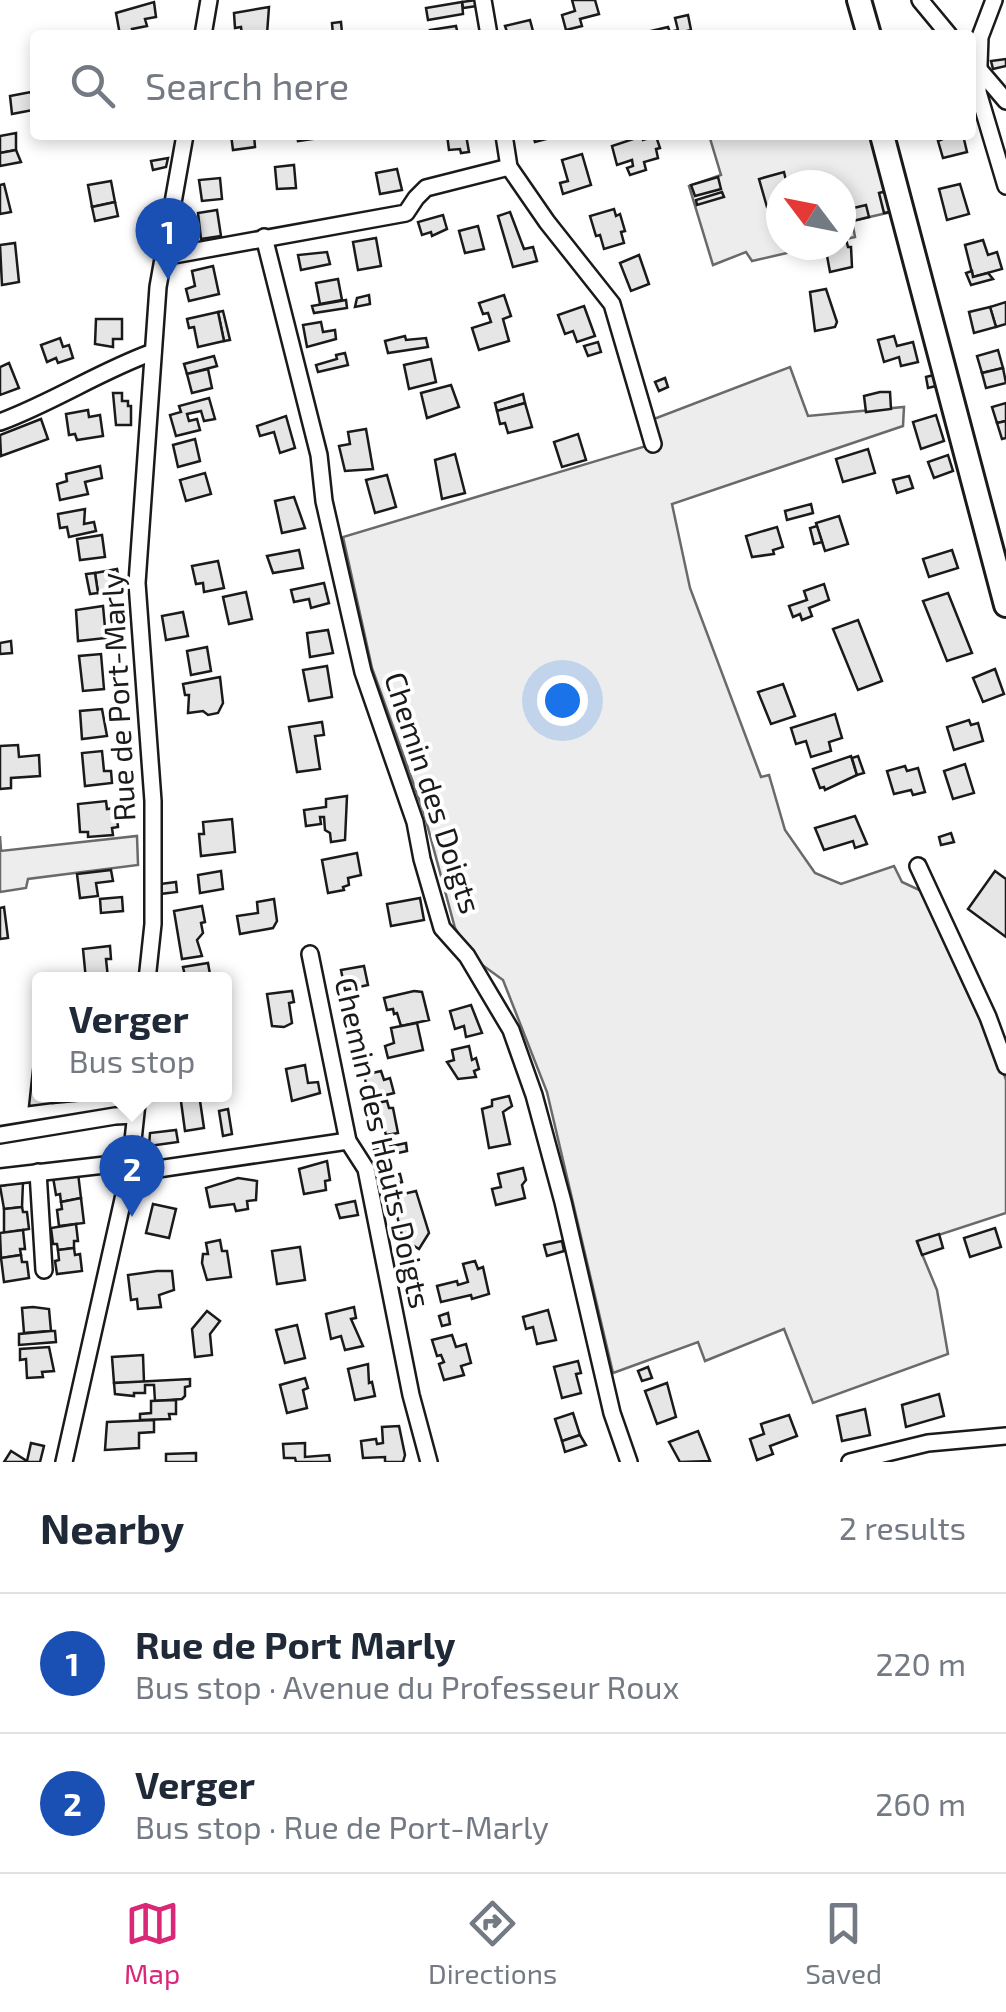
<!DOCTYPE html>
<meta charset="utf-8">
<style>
body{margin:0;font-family:"Exo 2",sans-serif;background:#f6f6f7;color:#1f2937}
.compass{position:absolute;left:766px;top:170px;width:90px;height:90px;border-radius:50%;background:#fff;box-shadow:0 5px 15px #0003;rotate:302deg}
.you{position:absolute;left:562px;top:700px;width:35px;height:35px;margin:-25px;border:8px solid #fff;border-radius:50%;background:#1a73e8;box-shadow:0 0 0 15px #1a73e833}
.badge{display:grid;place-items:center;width:65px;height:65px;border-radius:50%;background:#db2777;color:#fff;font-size:32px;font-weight:700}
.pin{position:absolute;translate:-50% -82px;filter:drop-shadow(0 2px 5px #0008)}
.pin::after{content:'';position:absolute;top:52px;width:35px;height:30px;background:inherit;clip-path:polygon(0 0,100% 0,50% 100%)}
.popup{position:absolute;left:32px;top:972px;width:200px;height:130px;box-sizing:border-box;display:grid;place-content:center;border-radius:10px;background:#fff;filter:drop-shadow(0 2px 8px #0005);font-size:32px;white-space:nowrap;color:#747a83}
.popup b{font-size:38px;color:#1f2937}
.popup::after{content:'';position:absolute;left:50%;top:100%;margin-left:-20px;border:20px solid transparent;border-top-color:#fff}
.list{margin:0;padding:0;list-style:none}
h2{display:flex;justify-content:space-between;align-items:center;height:130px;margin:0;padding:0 40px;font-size:42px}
h2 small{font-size:32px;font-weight:400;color:#747a83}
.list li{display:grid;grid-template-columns:65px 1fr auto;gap:30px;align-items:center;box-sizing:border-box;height:140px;padding:0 40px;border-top:2px solid #e0e1e3}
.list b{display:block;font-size:38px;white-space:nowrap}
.list p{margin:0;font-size:32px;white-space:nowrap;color:#747a83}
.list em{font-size:32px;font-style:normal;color:#747a83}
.icon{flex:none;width:55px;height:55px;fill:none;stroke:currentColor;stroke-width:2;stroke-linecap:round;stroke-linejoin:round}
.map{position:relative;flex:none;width:1006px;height:1462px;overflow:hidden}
.search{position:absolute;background:#fff;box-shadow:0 5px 15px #0003;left:30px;right:30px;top:30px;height:110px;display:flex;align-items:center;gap:25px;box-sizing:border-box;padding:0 35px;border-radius:10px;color:#747a83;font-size:38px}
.sheet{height:410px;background:#fff}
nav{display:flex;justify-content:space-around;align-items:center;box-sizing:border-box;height:140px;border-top:2px solid #e0e1e3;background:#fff;font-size:28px;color:#747a83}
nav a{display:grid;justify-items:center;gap:5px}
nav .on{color:#db2777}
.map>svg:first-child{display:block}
.built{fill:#ededed;stroke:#6a6a6a;stroke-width:2.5}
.building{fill:#e6e6e6;stroke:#1a1a1a;stroke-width:2.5}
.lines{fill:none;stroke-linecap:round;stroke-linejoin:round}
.street-casing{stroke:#1a1a1a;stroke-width:20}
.secondary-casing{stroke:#1a1a1a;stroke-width:28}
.street{stroke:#fff;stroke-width:15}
.secondary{stroke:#fff;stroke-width:22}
.labels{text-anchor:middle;stroke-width:8;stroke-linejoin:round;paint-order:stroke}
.street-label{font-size:30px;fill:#1a1a1a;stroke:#fff}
</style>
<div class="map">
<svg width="1006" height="1462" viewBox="0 0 1006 1462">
<rect width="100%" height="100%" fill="#fff"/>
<g class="built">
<path d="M709,135H882L900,210L852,221L855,237L841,240V185H781V245H822L752,261L746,252L713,265L689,186L721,175Z"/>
<path d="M790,367L808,416L904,407L903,426L672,504L690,588L761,777L769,775L785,830L815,873L841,884L894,866L902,882L928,894L987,1022L1006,1080V1213L917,1242L937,1290L948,1354L813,1403L784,1329L705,1361L698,1342L613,1373L547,1092L503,980L474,959L455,928L424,813L372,668L343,537L653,444L645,407L654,419Z"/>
<path d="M0,836L1,851L137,836L138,865L28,879L26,888L0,892Z"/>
</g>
<g class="building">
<path d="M476,0L477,6L463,8L462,2Z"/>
<path d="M572,0H595L599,14L580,19L582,26L566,30L562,15L575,11Z"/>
<path d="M154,2L156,17L145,19L147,26L132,29L134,35H120L116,13Z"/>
<path d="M462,2L463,14L428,20L426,8Z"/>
<path d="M269,7L267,34L242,35L241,27L235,28L234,13Z"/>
<path d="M688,15L691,30L671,35L670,32L678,30L675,18Z"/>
<path d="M530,20L534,35H508L505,26Z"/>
<path d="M341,22L342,33L333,35L332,23Z"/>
<path d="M456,26L458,35H431L430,30Z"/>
<path d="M668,27L671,35H648L647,32Z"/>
<path d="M1006,59V66L993,69L991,61Z"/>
<path d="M31,92L33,110L12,114L10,96Z"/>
<path d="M16,133V150L0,153V136Z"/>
<path d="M231,135H254L255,147L233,150Z"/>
<path d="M297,135H320V138L298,141Z"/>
<path d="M447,135H466L469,152L461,153L460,149L449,150Z"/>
<path d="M533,135H561L535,142Z"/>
<path d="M963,135L967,152L943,158L938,141L952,135Z"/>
<path d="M642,136L643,140L656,136L660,148L656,149L658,158L644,162L646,170L630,175L627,168L633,166L632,160L617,165L612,146Z"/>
<path d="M16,150L21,162L0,166V153Z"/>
<path d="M582,154L591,185L563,194L560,183L568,181L562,160Z"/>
<path d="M168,158L166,167L153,170L151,161Z"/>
<path d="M294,165L296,188L277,189L275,167Z"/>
<path d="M397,169L402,190L380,194L376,173Z"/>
<path d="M784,172L787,185H781V203L767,207L759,179Z"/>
<path d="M718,177L721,189L695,196L691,185Z"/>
<path d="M220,178L222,199L202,201L199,180Z"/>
<path d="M111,181L115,202L92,207L88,185Z"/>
<path d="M4,184L11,212L0,214V185Z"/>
<path d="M960,184L969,214L947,220L939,189Z"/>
<path d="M895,189L900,210L884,213L879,193Z"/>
<path d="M722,192L724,197L697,205L696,200Z"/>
<path d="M115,202L118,216L95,221L92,207Z"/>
<path d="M866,205L869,217L841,224V211Z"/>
<path d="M614,209L616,216L620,214L625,231L621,232L624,243L604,249L600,235L596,236L590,216Z"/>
<path d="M217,210L221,236L201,239L198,213Z"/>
<path d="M510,212L524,249L533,247L537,261L513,267L498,216Z"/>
<path d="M443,215L447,229L432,236L431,232L422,235L418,222Z"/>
<path d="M478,226L484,249L465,253L459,231Z"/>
<path d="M376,238L381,266L358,270L353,242Z"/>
<path d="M846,239L848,247H851L852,267L830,272L825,245H841V240Z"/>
<path d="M983,240L988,255L997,252L1002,269L973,277L965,245Z"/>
<path d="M15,243L19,282L2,285L0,245Z"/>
<path d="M327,252L330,264L301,270L298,255Z"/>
<path d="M639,255L649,284L631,291L620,263Z"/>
<path d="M213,266L219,294L189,301L186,289L195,286L192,271Z"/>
<path d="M972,271L973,277L988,273L993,279L971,285L966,273Z"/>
<path d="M338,279L342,300L320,304L316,283Z"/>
<path d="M826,289L837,322L835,327L815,331L810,292Z"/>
<path d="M369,295L370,304L355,307L357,298Z"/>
<path d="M504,295L511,316L503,319L509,341L479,350L472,328L491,322L488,313L483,314L479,303Z"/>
<path d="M346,300L347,308L314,313L312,306Z"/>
<path d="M1006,302V324L996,327L990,307Z"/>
<path d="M584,306L595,336L577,342L573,331L565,334L558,315Z"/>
<path d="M990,307L996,327L974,333L969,312Z"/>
<path d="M223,311L230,340L224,341L218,312Z"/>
<path d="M218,312L224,341L198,347L194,327L189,328L187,319Z"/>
<path d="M96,319H122V339H113V347L95,344Z"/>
<path d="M321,322L323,332L335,330L336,339L307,347L303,325Z"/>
<path d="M405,336L406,340L426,338L428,347L388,353L385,341Z"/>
<path d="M894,336L897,346L913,342L918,362L901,366L899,357L884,362L878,340Z"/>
<path d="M60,338L63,347L69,345L73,358L58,363L56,358L47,362L41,345Z"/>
<path d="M598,342L601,352L588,356L584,346Z"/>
<path d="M998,350L1003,368L982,373L977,356Z"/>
<path d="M345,353L348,365L318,372L316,365L337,359L336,355Z"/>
<path d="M214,356L217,366L187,374L184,364Z"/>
<path d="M431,359L436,382L409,389L404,365Z"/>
<path d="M9,363L19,388L0,395V367Z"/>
<path d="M1003,368L1006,383L986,388L982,373Z"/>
<path d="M208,369L212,388L192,393L187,374Z"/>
<path d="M941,373L944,384L928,388L926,377Z"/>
<path d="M665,378L668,387L659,391L655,382Z"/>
<path d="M451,385L459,407L427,418L421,393Z"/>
<path d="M880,392H890L891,409L866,412L864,396Z"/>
<path d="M113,393H122V401H128V406H131V425H116Z"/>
<path d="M523,394L525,403L497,411L495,403Z"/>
<path d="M209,398L215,419L204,421L201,411L187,414L189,421L197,419L200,430L176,436L170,415L181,412L179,406Z"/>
<path d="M525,403L532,427L508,433L505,423L500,424L497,411Z"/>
<path d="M1006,403V421L997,423L992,407Z"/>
<path d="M88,410L89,417L100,415L103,436L77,440L75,434L69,435L66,414Z"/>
<path d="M936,415L944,441L921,449L913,422Z"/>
<path d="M286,416L295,448L280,453L274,432L260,436L257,426Z"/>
<path d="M41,419L48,439L1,456L0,435Z"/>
<path d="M1006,421V438L1002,439L997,423Z"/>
<path d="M366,429L373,469L345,471L339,446L350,444L348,432Z"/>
<path d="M578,434L586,460L562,467L554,442Z"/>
<path d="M195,439L200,461L178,467L173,445Z"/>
<path d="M868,449L875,473L843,482L836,459Z"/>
<path d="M455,454L465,493L442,499L435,460Z"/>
<path d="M948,455L953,471L934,478L928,462Z"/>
<path d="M100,466L102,478L85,482L88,494L60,500L57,484L67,481L66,474Z"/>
<path d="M205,473L211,494L186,501L180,480Z"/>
<path d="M387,475L396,507L375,513L366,480Z"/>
<path d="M909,476L913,488L897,493L893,480Z"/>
<path d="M294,497L305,528L282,533L275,501Z"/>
<path d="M811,504L813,513L787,520L785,511Z"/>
<path d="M85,509L84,524L94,522L96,531L69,537L67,527L60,528L58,514Z"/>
<path d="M839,516L848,544L825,551L816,523Z"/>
<path d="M817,526L822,542L814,544L810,528Z"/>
<path d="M777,527L783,547L773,550L774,554L752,557L746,536Z"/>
<path d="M102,535L105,557L80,560L77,539Z"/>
<path d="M299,550L303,568L273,573L267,556Z"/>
<path d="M952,550L958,568L929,577L923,559Z"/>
<path d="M218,561L224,588L204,592L203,583L196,584L192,566Z"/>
<path d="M117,569L121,589L98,593L95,573Z"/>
<path d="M95,573L98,593L90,594L86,574Z"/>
<path d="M324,583L329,603L311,608L309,599L294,602L291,590Z"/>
<path d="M824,584L829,600L809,608L812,616L802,620L800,614L793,617L789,606L807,600L804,591Z"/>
<path d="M246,592L252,619L229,624L223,597Z"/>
<path d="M948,593L972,653L947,661L923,601Z"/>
<path d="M103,606L106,638L78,641L76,610Z"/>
<path d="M183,612L188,636L166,640L162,616Z"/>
<path d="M858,620L882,681L858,690L833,629Z"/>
<path d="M328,630L333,653L310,657L307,633Z"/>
<path d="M11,641L12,653L0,654V643Z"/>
<path d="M207,647L211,671L191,675L187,651Z"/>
<path d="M101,654L104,689L83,691L79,656Z"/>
<path d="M327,666L332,697L309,701L303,670Z"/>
<path d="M995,669L1004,694L983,702L973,678Z"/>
<path d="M220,677L223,703L218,713L208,715L203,711L188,713L189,695H185L183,684Z"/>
<path d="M783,684L795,716L771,724L758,692Z"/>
<path d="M102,709L107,736L82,739L80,711Z"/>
<path d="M835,714L842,738L829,742L831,751L811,757L806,741L796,744L791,728Z"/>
<path d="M969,720L971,725L978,723L983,741L954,750L947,727Z"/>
<path d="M322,722L324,735L315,736L320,769L297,772L289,727Z"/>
<path d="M18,745L19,757L39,755L40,776L11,778V788L0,789V746Z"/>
<path d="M102,751L104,771H111L112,783L85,786L82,753Z"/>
<path d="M851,756L857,775L825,790L824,787L820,788L813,769Z"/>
<path d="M858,756L864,773L857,775L852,758Z"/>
<path d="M965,764L974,793L953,799L944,771Z"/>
<path d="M905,766L907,771L918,768L925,792L913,795L911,790L894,794L887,771Z"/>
<path d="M347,796L345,840L331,842L330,833L325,830L324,817H320L321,824L306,826L304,810L326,807V799Z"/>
<path d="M106,801L107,809L116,808L118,827L112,828L113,835L88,837V832H80L78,804Z"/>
<path d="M855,816L867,844L855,848L853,841L824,850L815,828Z"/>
<path d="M232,819L235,852L201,856L199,834H204L203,822Z"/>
<path d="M951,833L954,842L941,845L939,837Z"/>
<path d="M357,853L361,875L348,878L349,885L343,887L344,890L328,893L322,860Z"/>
<path d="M111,870L113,881L96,883L98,896L80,898L77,874Z"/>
<path d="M221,871L223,889L200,893L198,875Z"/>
<path d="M995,871L1006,879V937L968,909Z"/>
<path d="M176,882L177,892L160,894V884Z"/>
<path d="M122,897L123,911L101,913L100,899Z"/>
<path d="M420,898L424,920L391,926L387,904Z"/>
<path d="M274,899L277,921L273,928L240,934L237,916L258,913L257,902Z"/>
<path d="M202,906L205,922L201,923L203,933L197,940L202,956L182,959L174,911Z"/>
<path d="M4,907L8,938L0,939V908Z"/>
<path d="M110,946L111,959H106L108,978L86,980L83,949Z"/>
<path d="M208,963L211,980H186L183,967Z"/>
<path d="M364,966L368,985L345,990L341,970Z"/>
<path d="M292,991L294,1002L289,1003L292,1023L284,1027L272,1026L267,994Z"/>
<path d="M414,991L422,992L429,1020L401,1026L397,1013L394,1014L393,1009L387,1010L384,998Z"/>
<path d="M471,1005L482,1033L466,1037L464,1026L455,1029L450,1011Z"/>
<path d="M417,1023L423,1050L388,1058L385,1046L394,1043L391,1028Z"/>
<path d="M36,1042H39V1094H54L53,1103L29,1106Z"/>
<path d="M469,1046L472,1060L476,1058L479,1069L474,1071L476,1077L458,1079L447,1062L454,1060L452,1050Z"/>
<path d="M305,1065L308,1083L318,1082L320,1093L292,1101L286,1069Z"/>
<path d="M381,1071L384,1080L390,1078L394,1093L370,1099L364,1075Z"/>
<path d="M54,1094H118V1097L53,1103Z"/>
<path d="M180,1094H199L204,1128L185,1131Z"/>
<path d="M509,1096L512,1106L503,1112L510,1144L489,1148L482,1109L492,1106V1100Z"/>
<path d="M387,1101L389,1108H393L398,1133L386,1135L377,1103Z"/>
<path d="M228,1109L232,1134L223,1136L219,1111Z"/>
<path d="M176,1130L178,1142L149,1146L150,1133Z"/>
<path d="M406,1143L407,1151L375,1158L374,1150Z"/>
<path d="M327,1161L330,1180L325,1181L326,1190L304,1194L299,1169Z"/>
<path d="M523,1168L526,1180L522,1185L525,1198L496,1205L492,1189L501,1187L498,1174Z"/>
<path d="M78,1173L81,1198L61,1202L60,1194L56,1195L53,1177Z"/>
<path d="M400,1174L402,1182L391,1185L389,1176Z"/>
<path d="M238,1178L257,1181L256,1200L247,1201L248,1209L236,1211L234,1204L210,1207L206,1188Z"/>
<path d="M23,1182L22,1207L4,1209L0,1186Z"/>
<path d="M416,1191L429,1233L419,1249L403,1239L396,1212L399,1211L395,1196Z"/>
<path d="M81,1198L84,1223L59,1226L57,1210L62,1209L61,1202Z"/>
<path d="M355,1201L358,1215L340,1218L336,1205Z"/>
<path d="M153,1204L176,1209L169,1238L146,1233Z"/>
<path d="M22,1207L23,1212H27L29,1229L4,1233V1209Z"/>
<path d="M76,1224L78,1241H74V1248L58,1250L57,1244H53L51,1228Z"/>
<path d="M995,1228L1001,1247L970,1257L964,1238Z"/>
<path d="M23,1230L25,1249H20L21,1255L1,1258L0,1233Z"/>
<path d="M939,1234L943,1248L922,1255L917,1241Z"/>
<path d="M220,1240L222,1251H227L231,1277L207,1280L202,1263L203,1254H208L206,1243Z"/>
<path d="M562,1241L564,1251L547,1256L544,1245Z"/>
<path d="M300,1247L305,1280L277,1284L272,1251Z"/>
<path d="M74,1248L75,1255L80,1254L82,1271L57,1274L55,1261L59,1260L58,1250Z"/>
<path d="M21,1255L22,1262H27L29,1278L4,1282L1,1258Z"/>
<path d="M475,1261L478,1269L483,1267L489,1294L472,1299L471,1295L441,1302L437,1286L457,1281L458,1285L468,1282L463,1264Z"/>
<path d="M157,1271H172L174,1290L159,1295L161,1307L138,1309L137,1299L131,1300L128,1275Z"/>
<path d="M33,1307L49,1309L51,1331L24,1333L22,1308Z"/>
<path d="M354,1307L356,1318L351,1319L363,1346L345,1350L341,1336L331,1339L326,1314Z"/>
<path d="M548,1310L556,1340L537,1344L533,1327L526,1329L523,1317Z"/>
<path d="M207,1311L220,1321L210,1334L212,1355L195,1357L192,1329Z"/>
<path d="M448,1313L450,1324L442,1326L439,1316Z"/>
<path d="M297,1325L305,1358L285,1363L276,1330Z"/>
<path d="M51,1331H55L56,1342L19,1345V1334Z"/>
<path d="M452,1335L456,1347L466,1344L471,1363L461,1366L464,1375L444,1380L439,1364L444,1362L441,1355L437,1356L432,1340Z"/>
<path d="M49,1347L54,1371L42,1372L43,1377L27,1378L26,1359L20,1360V1349Z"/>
<path d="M143,1355L144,1382L114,1383L112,1357Z"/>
<path d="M578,1361L581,1373L576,1374L581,1393L562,1398L554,1367Z"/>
<path d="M368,1364L369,1383L372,1382L375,1396L355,1400L348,1369Z"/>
<path d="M648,1367L652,1378L642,1381L638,1371Z"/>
<path d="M305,1378L308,1388L303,1390L307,1408L287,1413L280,1385Z"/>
<path d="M190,1379V1386L185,1387V1396L182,1399L155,1401L154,1385H145V1393H134V1396L115,1394L114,1383Z"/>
<path d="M667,1383L676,1417L657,1424L645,1391Z"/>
<path d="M939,1394L944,1416L906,1427L902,1405Z"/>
<path d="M176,1400V1414H169L170,1419L140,1420V1414L151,1413V1401Z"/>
<path d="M865,1409L870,1435L842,1441L837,1416Z"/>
<path d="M573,1413L580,1435L562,1441L555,1419Z"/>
<path d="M789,1415L797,1436L770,1446L773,1454L757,1460L750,1439L764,1434L761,1424Z"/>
<path d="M154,1420V1432L139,1433V1448L105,1450L107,1422Z"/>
<path d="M399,1426L405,1455L403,1462H385V1457L363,1458L361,1441L376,1439L377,1444L383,1443L382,1427Z"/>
<path d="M698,1431L710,1461L680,1462L669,1442Z"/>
<path d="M580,1435L586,1445L565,1452L562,1441Z"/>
<path d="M31,1443L44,1446L40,1462H4L11,1451L27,1461Z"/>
<path d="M305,1443V1457L329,1455L330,1462H296L295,1458H284L283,1444Z"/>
<path d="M196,1453V1462H166V1454Z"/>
</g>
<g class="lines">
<defs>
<g id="street">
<path d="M483,0L489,35"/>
<path d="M920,0L949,35"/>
<path d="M994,0L980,37L978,92L1006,186"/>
<path d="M203,35L209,0"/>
<path d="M977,67L1006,101"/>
<path d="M504,135L509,167L547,222L612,304L653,444"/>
<path d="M264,237L319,455L324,501L363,672L415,822L422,859L442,928L467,956L511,1030L534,1095L563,1202L612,1413L629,1462"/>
<path d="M163,257L406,213L416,198L426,188L509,167"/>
<path d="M0,422C54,402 100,371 153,352"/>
<path d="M918,866L988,1017L1006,1066"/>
<path d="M310,954L348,1141L366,1169L411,1395L429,1462"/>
<path d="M147,980L153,924V801L137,583L158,287L185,135"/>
<path d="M0,1135L115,1116L135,1115"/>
<path d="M130,1168L151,1170L348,1141"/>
<path d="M38,1172L44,1270"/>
<path d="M0,1177L131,1162"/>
<path d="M64,1462L130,1168L138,1094"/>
<path d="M850,1462L928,1443L1006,1436"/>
</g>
<g id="secondary">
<path d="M859,0L869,35"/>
<path d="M882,135L1006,605"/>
</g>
</defs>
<use href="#street" class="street-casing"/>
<use href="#secondary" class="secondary-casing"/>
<use href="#street" class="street"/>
<use href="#secondary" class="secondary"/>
</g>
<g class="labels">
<g class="street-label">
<text transform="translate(119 697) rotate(-93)" y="10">Rue de Port-Marly</text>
<text transform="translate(432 793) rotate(72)" y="10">Chemin des Doigts</text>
<text transform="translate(382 1143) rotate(77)" y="10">Chemin des Hauts Doigts</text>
</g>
</g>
</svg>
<svg class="compass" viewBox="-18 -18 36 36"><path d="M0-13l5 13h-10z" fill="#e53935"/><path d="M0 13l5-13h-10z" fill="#747a83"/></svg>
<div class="you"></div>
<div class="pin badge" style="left:168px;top:280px;background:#1a4fb4">1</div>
<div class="pin badge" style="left:132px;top:1217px;background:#1a4fb4">2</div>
<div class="popup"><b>Verger</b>Bus stop</div>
<div class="search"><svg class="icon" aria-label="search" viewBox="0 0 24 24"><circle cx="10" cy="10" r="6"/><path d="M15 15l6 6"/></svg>Search here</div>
</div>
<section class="sheet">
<h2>Nearby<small>2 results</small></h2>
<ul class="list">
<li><span class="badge" style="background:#1a4fb4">1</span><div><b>Rue de Port Marly</b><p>Bus stop · Avenue du Professeur Roux</p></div><em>220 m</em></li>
<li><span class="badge" style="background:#1a4fb4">2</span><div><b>Verger</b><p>Bus stop · Rue de Port-Marly</p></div><em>260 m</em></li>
</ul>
</section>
<nav>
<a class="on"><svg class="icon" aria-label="map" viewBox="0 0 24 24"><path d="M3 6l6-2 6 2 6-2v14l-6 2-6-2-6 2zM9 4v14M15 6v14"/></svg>Map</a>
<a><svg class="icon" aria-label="directions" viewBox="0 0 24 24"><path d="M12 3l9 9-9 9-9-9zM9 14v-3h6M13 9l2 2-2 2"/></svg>Directions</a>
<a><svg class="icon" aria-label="saved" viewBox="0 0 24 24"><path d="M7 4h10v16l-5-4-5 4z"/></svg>Saved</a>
</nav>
